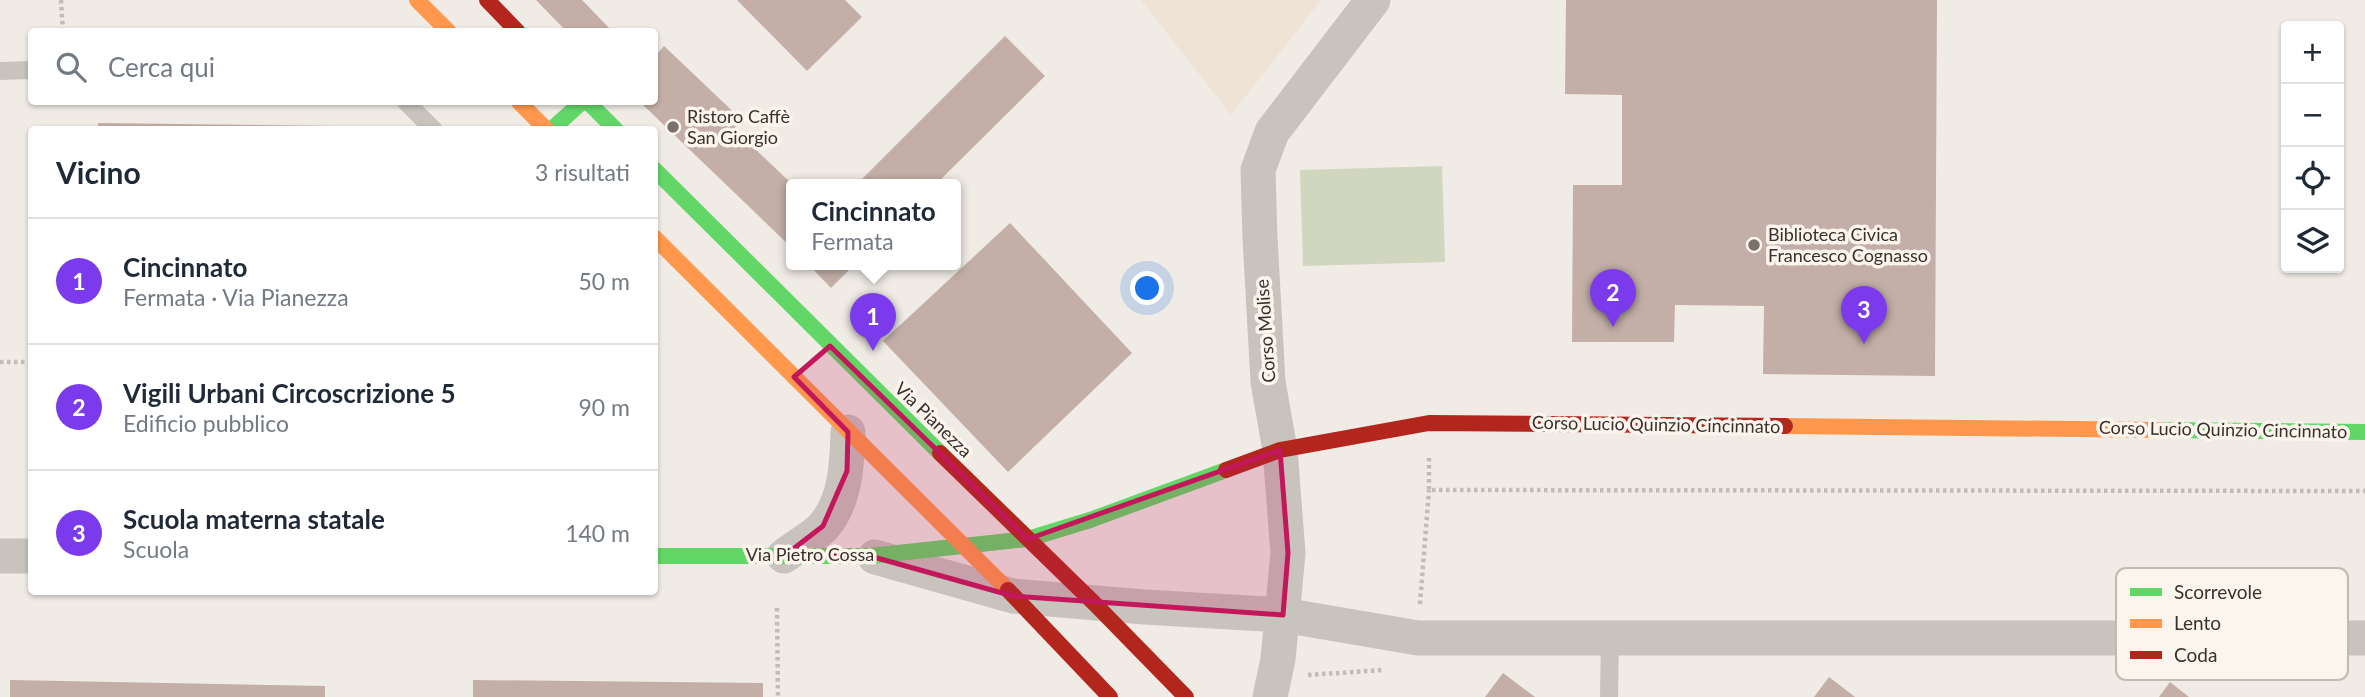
<!DOCTYPE html>
<html lang="it">
<meta charset="utf-8">
<style>
body{margin:0;font-family:Lato,sans-serif;background:#f6f6f7;color:#1f2937}
.controls{position:absolute;right:21px;top:21px;display:grid;overflow:hidden;border-radius:7px;box-shadow:0 2px 5px #0004}
.controls button{width:63px;height:63px;display:grid;place-items:center;padding:0;border:0;border-bottom:2px solid #e0e1e3;background:#fff;color:#1f2937;font:35px sans-serif}
.you{position:absolute;left:1148px;top:289px;width:24px;height:24px;margin:-18px;border:5px solid #fff;border-radius:50%;background:#1a73e8;box-shadow:0 0 0 10px #1a73e833}
.badge{display:grid;place-items:center;width:46px;height:46px;border-radius:50%;background:#7c3aed;color:#fff;font-size:23px;font-weight:700}
.pin{position:absolute;translate:-50% -58px;filter:drop-shadow(0 2px 4px #0008)}
.pin::after{content:'';position:absolute;top:37px;width:24px;height:21px;background:inherit;clip-path:polygon(0 0,100% 0,50% 100%)}
.popup{position:absolute;left:786px;top:179px;width:175px;height:91px;box-sizing:border-box;display:grid;place-content:center;border-radius:7px;background:#fff;filter:drop-shadow(0 2px 5px #0005);font-size:23px;white-space:nowrap;color:#747a83}
.popup b{font-size:26px;color:#1f2937}
.popup::after{content:'';position:absolute;left:50%;top:100%;margin-left:-14px;border:14px solid transparent;border-top-color:#fff}
.list{margin:0;padding:0;list-style:none}
h2{display:flex;justify-content:space-between;align-items:center;height:91px;margin:0;padding:0 28px;font-size:30px}
h2 small{font-size:23px;font-weight:400;color:#747a83}
.list li{display:grid;grid-template-columns:46px 1fr auto;gap:21px;align-items:center;box-sizing:border-box;height:126px;padding:0 28px;border-top:2px solid #e0e1e3}
.list b{display:block;font-size:26px;white-space:nowrap}
.list p{margin:0;font-size:23px;white-space:nowrap;color:#747a83}
.list em{font-size:23px;font-style:normal;color:#747a83}
.icon{flex:none;width:38px;height:38px;fill:none;stroke:currentColor;stroke-width:2;stroke-linecap:round;stroke-linejoin:round}
.map{position:relative;flex:none;width:2365px;height:697px;overflow:hidden}
.search{position:absolute;background:#fff;box-shadow:0 2px 5px #0004;left:28px;top:28px;width:630px;height:77px;display:flex;align-items:center;gap:18px;box-sizing:border-box;padding:0 24px;border-radius:7px;color:#747a83;font-size:26px}
.panel{position:absolute;background:#fff;box-shadow:0 2px 5px #0004;left:28px;top:126px;width:630px;height:469px;border-radius:7px}
.map>svg:first-child{display:block}
.green{fill:#d1d6bf}
.plaza{fill:#eee3d5}
.building{fill:#c3afa7}
.lines{fill:none;stroke-linecap:round;stroke-linejoin:round}
.path{stroke:#c2bbb6;stroke-width:4.5;stroke-dasharray:3.5 3.5;stroke-linecap:butt}
.lane{stroke:#c9c3be;stroke-width:18}
.street{stroke:#c9c3be;stroke-width:35}
.fast{stroke:#63d668;stroke-width:16}
.slow{stroke:#ff974d;stroke-width:16}
.jam{stroke:#b3261e;stroke-width:16}
.marked{fill:#c2185b;fill-opacity:0.2;stroke:#c2185b;stroke-width:5;stroke-linejoin:round}
.poi-dot{fill:#7a716c;stroke:#fbf5ee;stroke-width:2.5}
.labels{text-anchor:middle;stroke-width:7;stroke-linejoin:round;paint-order:stroke}
.poi-label{font-size:18px;fill:#3b302b;stroke:#fbf5ee;text-anchor:start}
.street-label{font-size:18px;fill:#3b302b;stroke:#fbf5ee}
.key{fill:#fbf5ee;stroke:#c1bab4;stroke-width:2}
.key-label{font-size:19px;fill:#3b302b}
</style>
<div class="map">
<svg width="2365" height="697" viewBox="0 0 2365 697">
<rect width="100%" height="100%" fill="#f0ebe5"/>
<path class="green" d="M1442,166L1445,262L1303,266L1300,170Z"/>
<path class="plaza" d="M1141,0H1321L1231,115Z"/>
<g class="building">
<path d="M536,0H582L613,32H567Z"/>
<path d="M737,0H845L862,17L807,71Z"/>
<path d="M1566,0H1937L1935,376L1763,374L1764,306L1675,305L1674,342H1572L1573,185H1622V95L1565,94Z"/>
<path d="M1005,36L1045,76L935,185H856Z"/>
<path d="M664,46L743,121L734,129L793,185H791V247L640,102H654V57Z"/>
<path d="M98,123L338,126V130H98Z"/>
<path d="M1010,223L1132,353L1008,472L883,341Z"/>
<path d="M809,265H854L831,288Z"/>
<path d="M1503,673L1535,697H1485Z"/>
<path d="M1829,677L1855,697H1814Z"/>
<path d="M10,680L325,686V697H10Z"/>
<path d="M473,680L763,683V697H473Z"/>
<path d="M2170,682L2189,697H2159Z"/>
</g>
<g class="lines">
<g class="path">
<path d="M61,0L63,32"/>
<path d="M0,362H32"/>
<path d="M1429,458V490L2365,491"/>
<path d="M1420,604L1429,490"/>
<path d="M777,608L778,697"/>
<path d="M1308,675L1383,670"/>
</g>
<g class="lane">
<path d="M0,71L32,70"/>
<path d="M406,102L434,130"/>
<path d="M1609,697L1610,637"/>
</g>
<g class="street">
<path d="M0,556H32"/>
<path d="M784,556C797,546 814,537 824,526C846,500 847,464 848,432"/>
<path d="M875,557L1013,596L1144,607L1283,615L1418,638H2365"/>
<path d="M1270,697L1278,659L1288,553L1280,450L1268,382L1260,238L1258,170L1272,132L1373,0"/>
</g>
<g class="fast">
<path d="M588,102L616,130"/>
<path d="M551,130L582,102"/>
<path d="M654,169L940,453"/>
<path d="M2162,430L2365,432"/>
<path d="M654,556H870L1028,539L1090,520L1226,470"/>
</g>
<g class="slow">
<path d="M417,0L449,32"/>
<path d="M519,102L547,130"/>
<path d="M654,237L1008,590"/>
<path d="M1785,426L2162,430"/>
</g>
<g class="jam">
<path d="M487,0L518,32"/>
<path d="M940,453L1094,603L1186,697"/>
<path d="M1226,470L1280,450L1429,423L1785,426"/>
<path d="M1008,590L1110,697"/>
</g>
</g>
<path class="marked" d="M830,346L1028,539L1280,450L1288,553L1283,615L1013,596L870,556H784L823,526L847,471L848,432L794,377Z"/>
<g class="poi-dot">
<circle cx="673" cy="127" r="7"/>
<circle cx="1754" cy="245" r="7"/>
</g>
<g class="labels">
<g class="poi-label">
<text x="687" y="123">Ristoro Caffè<tspan x="687" dy="21">San Giorgio</tspan></text>
<text x="1768" y="241">Biblioteca Civica<tspan x="1768" dy="21">Francesco Cognasso</tspan></text>
</g>
<g class="street-label">
<text transform="translate(1266 331) rotate(-94)" y="6">Corso Molise</text>
<text transform="translate(933 420) rotate(44)" y="6">Via Pianezza</text>
<text transform="translate(1656 425) rotate(1)" y="6">Corso Lucio Quinzio Cincinnato</text>
<text transform="translate(2223 430) rotate(1)" y="6">Corso Lucio Quinzio Cincinnato</text>
<text x="810" y="561">Via Pietro Cossa</text>
</g>
</g>
<rect x="2116" y="568" width="232" height="112" rx="10" class="key"/>
<rect x="2130" y="588" width="32" height="8" fill="#63d668"/>
<rect x="2130" y="619" width="32" height="9" fill="#ff974d"/>
<rect x="2130" y="651" width="32" height="8" fill="#b3261e"/>
<g class="key-label">
<text x="2174" y="599">Scorrevole</text>
<text x="2174" y="630">Lento</text>
<text x="2174" y="662">Coda</text>
</g>
</svg>
<div class="controls">
<button>+</button>
<button>−</button>
<button><svg class="icon" aria-label="locate" viewBox="0 0 24 24"><circle cx="12" cy="12" r="6"/><path d="M12 2v4M12 18v4M2 12h4M18 12h4"/></svg></button>
<button><svg class="icon" aria-label="layers" viewBox="0 0 24 24"><path d="M12 4l9 5-9 5-9-5zM3 14l9 5 9-5"/></svg></button>
</div>
<div class="you"></div>
<div class="pin badge" style="left:873px;top:351px">1</div>
<div class="popup"><b>Cincinnato</b>Fermata</div>
<div class="pin badge" style="left:1613px;top:327px">2</div>
<div class="pin badge" style="left:1864px;top:344px">3</div>
<div class="search"><svg class="icon" aria-label="search" viewBox="0 0 24 24"><circle cx="10" cy="10" r="6"/><path d="M15 15l6 6"/></svg>Cerca qui</div>
<section class="panel">
<h2>Vicino<small>3 risultati</small></h2>
<ul class="list">
<li><span class="badge">1</span><div><b>Cincinnato</b><p>Fermata · Via Pianezza</p></div><em>50 m</em></li>
<li><span class="badge">2</span><div><b>Vigili Urbani Circoscrizione 5</b><p>Edificio pubblico</p></div><em>90 m</em></li>
<li><span class="badge">3</span><div><b>Scuola materna statale</b><p>Scuola</p></div><em>140 m</em></li>
</ul>
</section>
</div>
